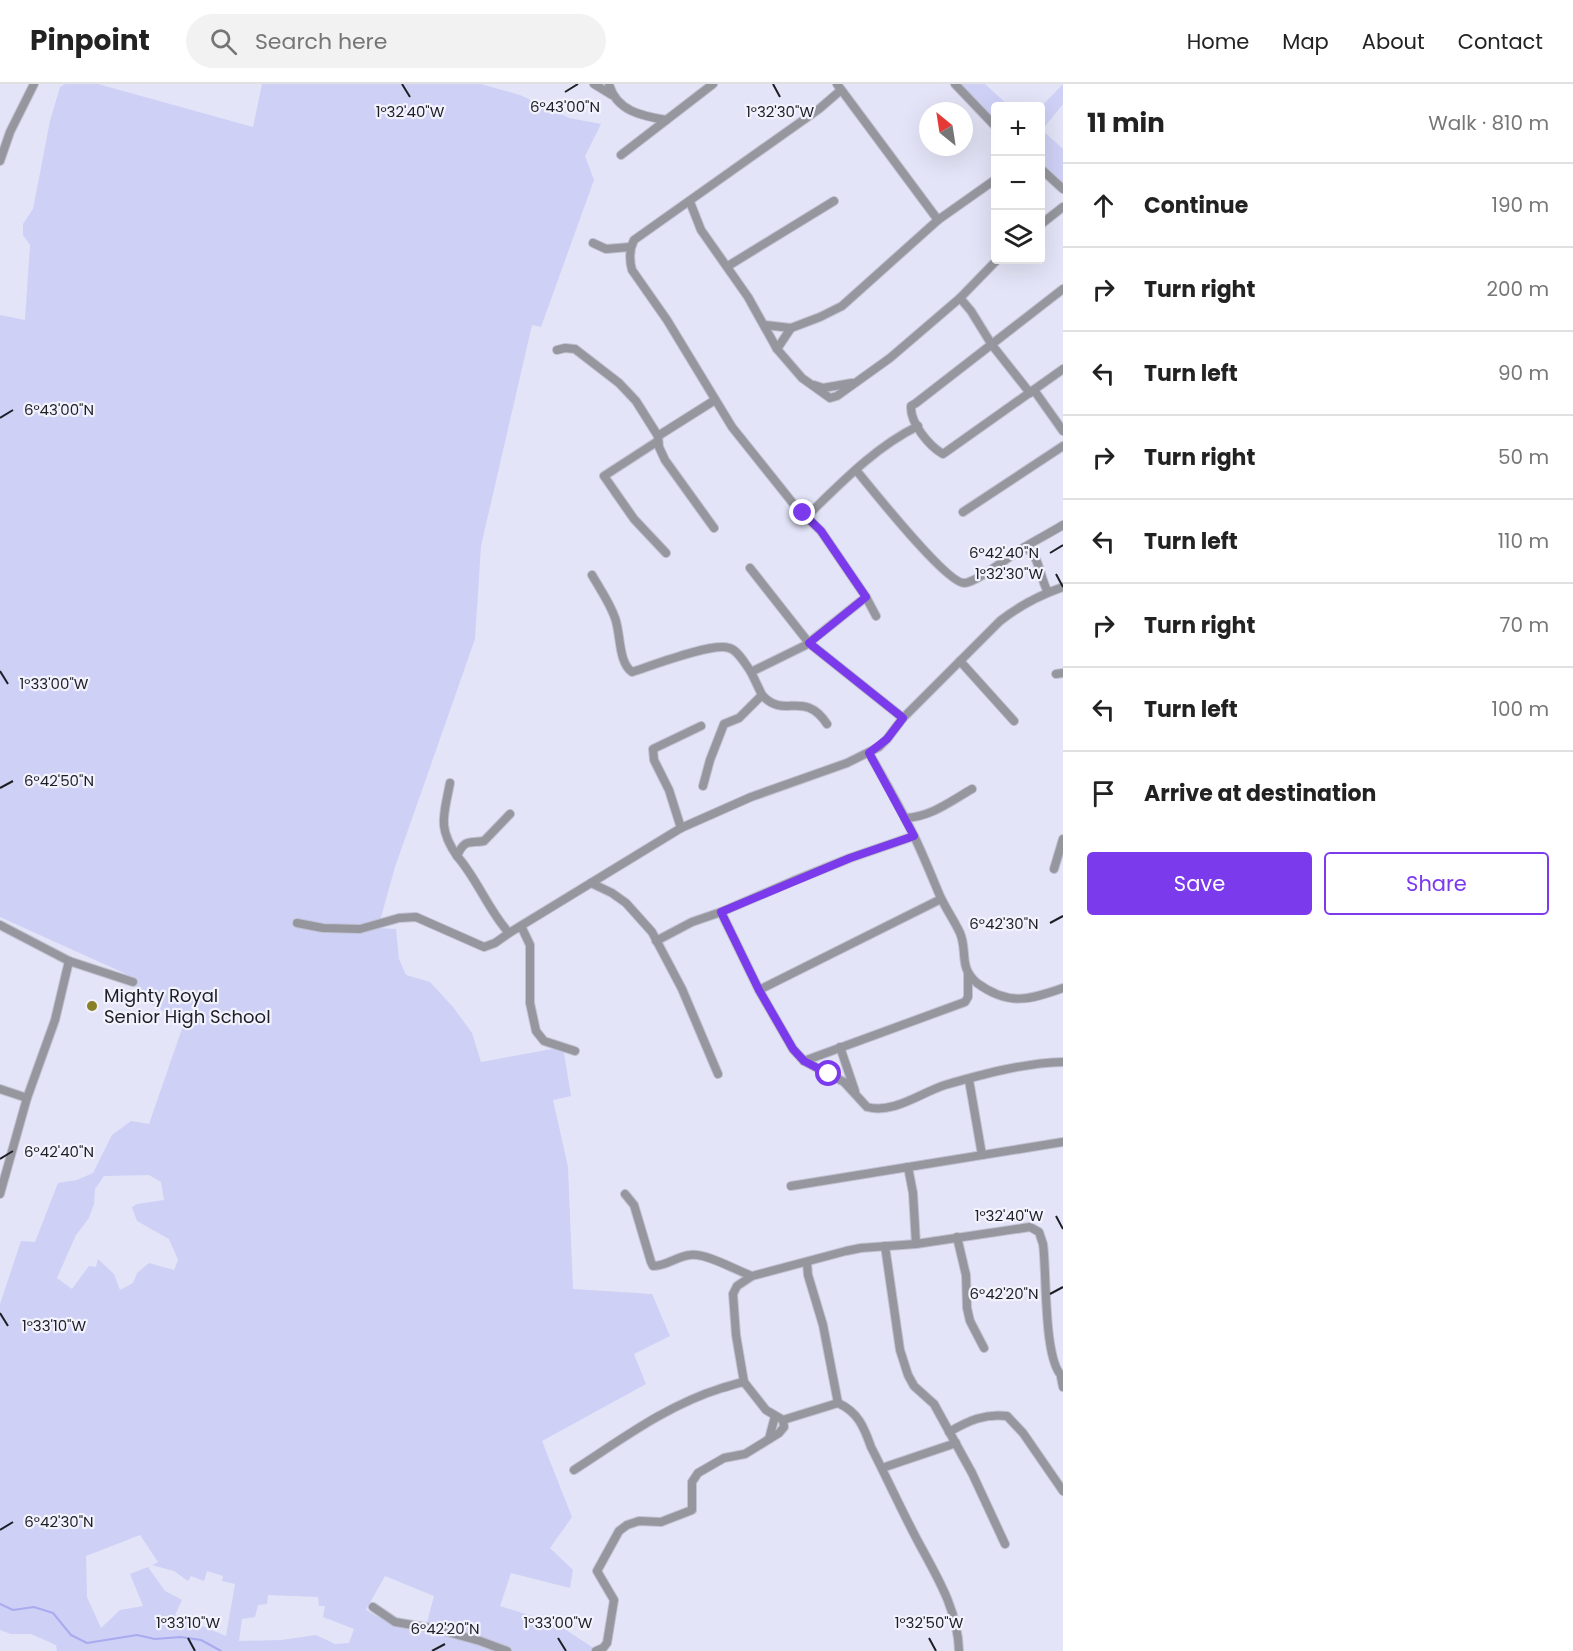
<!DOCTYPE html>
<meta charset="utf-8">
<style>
body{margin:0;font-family:Poppins,sans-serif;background:#f2f2f2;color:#222}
.controls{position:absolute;right:18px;top:18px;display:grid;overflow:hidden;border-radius:6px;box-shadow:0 6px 24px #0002}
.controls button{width:54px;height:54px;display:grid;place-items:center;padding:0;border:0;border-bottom:2px solid #e0e0e0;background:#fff;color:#222;font:30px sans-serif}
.compass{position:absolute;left:919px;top:18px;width:54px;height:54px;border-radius:50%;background:#fff;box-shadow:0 6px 24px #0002;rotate:330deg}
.stop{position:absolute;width:18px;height:18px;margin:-14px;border:4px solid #7c3aed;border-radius:50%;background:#fff}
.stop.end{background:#7c3aed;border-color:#fff;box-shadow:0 2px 6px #0008}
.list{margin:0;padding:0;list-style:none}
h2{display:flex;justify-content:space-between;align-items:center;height:78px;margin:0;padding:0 24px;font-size:26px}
h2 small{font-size:20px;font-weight:400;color:#767676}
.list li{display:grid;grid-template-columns:39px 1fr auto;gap:18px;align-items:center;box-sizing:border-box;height:84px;padding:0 24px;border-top:2px solid #e0e0e0}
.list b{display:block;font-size:22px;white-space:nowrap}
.list em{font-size:20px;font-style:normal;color:#767676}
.actions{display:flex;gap:12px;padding:18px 24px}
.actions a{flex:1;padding:14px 0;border:2px solid #7c3aed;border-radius:6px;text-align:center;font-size:21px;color:#7c3aed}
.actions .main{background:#7c3aed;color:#fff}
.icon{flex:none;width:33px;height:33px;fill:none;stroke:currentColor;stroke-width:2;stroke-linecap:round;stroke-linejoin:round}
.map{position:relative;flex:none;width:1063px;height:1567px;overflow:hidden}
header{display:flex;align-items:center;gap:36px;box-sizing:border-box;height:84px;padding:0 30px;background:#fff;border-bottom:2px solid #e0e0e0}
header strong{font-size:28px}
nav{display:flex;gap:33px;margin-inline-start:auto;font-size:21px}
.search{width:420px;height:54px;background:#f2f2f2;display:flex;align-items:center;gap:15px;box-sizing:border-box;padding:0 21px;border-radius:33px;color:#767676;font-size:22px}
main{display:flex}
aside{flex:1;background:#fff}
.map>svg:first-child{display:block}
.green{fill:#ced0f6;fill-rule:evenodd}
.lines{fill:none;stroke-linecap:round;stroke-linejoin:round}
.stream{stroke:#a9abef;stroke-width:2}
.minor-casing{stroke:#c0c1d1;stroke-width:10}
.minor{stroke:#96969e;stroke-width:8}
.route{stroke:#7c3aed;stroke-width:8}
.ticks{fill:none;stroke:#1e1f25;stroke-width:2}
.poi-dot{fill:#897f26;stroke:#f1f2fd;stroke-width:2}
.labels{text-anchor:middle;stroke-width:4.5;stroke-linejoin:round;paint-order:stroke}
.poi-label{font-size:18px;fill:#1e1f25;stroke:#f1f2fd;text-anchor:start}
.ticks-label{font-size:15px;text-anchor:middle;fill:#1e1f25;stroke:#f1f2fd;stroke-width:4.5;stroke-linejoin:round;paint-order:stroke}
</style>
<header>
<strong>Pinpoint</strong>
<div class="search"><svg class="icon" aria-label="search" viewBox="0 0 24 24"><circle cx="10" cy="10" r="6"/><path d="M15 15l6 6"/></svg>Search here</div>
<nav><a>Home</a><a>Map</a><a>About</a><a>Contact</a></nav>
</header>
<main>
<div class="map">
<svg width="1063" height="1567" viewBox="0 0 1063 1567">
<rect width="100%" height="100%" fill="#e3e4f7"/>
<g class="green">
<path d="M65,0H98L253,43L262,0H481L520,11L569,34L601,40L585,72L594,96L541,243L532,241L481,462L475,555L395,783L378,844L396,845L399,875L406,891L430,898L453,923L472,949L481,978L563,963L571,1012L553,1016L568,1083L573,1205L652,1210L670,1252L634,1270L646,1300L542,1357L572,1433L550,1464L573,1486L570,1504L511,1489L500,1522L557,1540L598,1567H57L56,1561L31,1550H11L0,1546V1220L21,1157L35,1158L58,1099L77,1096L93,1089L112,1051L131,1037L149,1040L184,939L146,917L126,890L0,833V231L25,236L30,161L23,151V140L33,125L50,37L60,3ZM149,1091L161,1098L164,1116L137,1120L132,1123L137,1137L169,1155L178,1176L174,1186L149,1179L137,1189L133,1199L120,1206L114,1190L98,1175L96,1183L89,1182L72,1205L57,1194L76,1151L89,1134L94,1120L95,1105L104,1092ZM140,1451L158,1478L152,1481L174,1487L188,1497L191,1492L204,1497L207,1487L223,1492L222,1497L235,1500L226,1552L175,1531L182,1516L165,1507L148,1483L130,1490L143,1522L120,1526L101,1544L87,1513L86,1472ZM385,1492L434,1512L425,1546L396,1543L366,1526ZM268,1511L318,1513L319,1522H325L323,1533L354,1545L349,1559L335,1560L316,1551L281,1556L239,1557L242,1535L255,1533L258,1521L267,1520Z"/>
<path d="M960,0H985L1009,22H996L995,36Z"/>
<path d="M1063,0V20L1042,46L1063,65V99L1040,78L1041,23Z"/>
</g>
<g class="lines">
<path class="stream" d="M0,1520L13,1526L34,1523L53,1529L71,1551L87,1559L137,1551L155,1555L181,1553L201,1556L221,1567"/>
<defs>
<g id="minor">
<path d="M594,0L612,11"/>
<path d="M609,0C616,27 642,32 666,36"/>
<path d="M837,0L938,136"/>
<path d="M955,0L996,43"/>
<path d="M841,6L819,25L634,156C629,166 629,175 632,186L667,236L732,343L796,423L821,447L866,513L876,532"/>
<path d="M621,71L713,0"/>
<path d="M0,77L10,48L34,0"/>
<path d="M1040,84L1063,105"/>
<path d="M690,118L701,146L748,213L777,265L802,294L830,314L837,312L890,274L960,214L997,176"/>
<path d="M1040,141L1063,123"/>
<path d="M593,159L606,165L630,163"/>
<path d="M728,182L834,117"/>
<path d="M1063,205L916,319L911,322C910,339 929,362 943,370L1063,285"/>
<path d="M960,214L971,227L992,261L1030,309"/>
<path d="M765,241L791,244"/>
<path d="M777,265L791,244L820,233L842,222L938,136L996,95"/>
<path d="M557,266L565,264L575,265L619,299L636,317L658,352L659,363L665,376L714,444"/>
<path d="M814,301L823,304L852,299"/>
<path d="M1034,306L1063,347"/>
<path d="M658,352L715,316"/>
<path d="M658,357L604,392L634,435L666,469"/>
<path d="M856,386C871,404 946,499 964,499C976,499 1011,471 1023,464C1036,456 1050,449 1063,441"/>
<path d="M963,428L1063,362"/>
<path d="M807,432C840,400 875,363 918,342"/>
<path d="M1025,463C1041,473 1039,493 1048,508"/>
<path d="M750,484L809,559L903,634"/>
<path d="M592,491C600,505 610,519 615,534C621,550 618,578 632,588C651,582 713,558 729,564C738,566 746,581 751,588L806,561L866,513"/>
<path d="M960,577L1014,637"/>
<path d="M1056,590L1063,589"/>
<path d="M762,611C784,636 804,605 827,640"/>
<path d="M869,669C885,697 901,725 915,754C924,773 932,793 940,812C946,825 954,836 960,849C968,867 958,883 977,899C1008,922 1029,916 1063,904"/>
<path d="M450,699C444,731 437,743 457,772"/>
<path d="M703,702L710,676L724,640L739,634L762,611L751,588"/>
<path d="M510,730L484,757C469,760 465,754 457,772C478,796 488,826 509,849L681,744L751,713L847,679L879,663L887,655L903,634L1000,537C1019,522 1040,511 1063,503"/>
<path d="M905,734C931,733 951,717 972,705"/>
<path d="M681,744L669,706L654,676L653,665L701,642"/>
<path d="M1054,785L1063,755"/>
<path d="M591,799L612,809L626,819L652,848L682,905L718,990"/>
<path d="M721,828L759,906L793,965L804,977L844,998L867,1023C894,1030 920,1009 945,1001C983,990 1024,979 1063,978"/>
<path d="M297,839L323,844L360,845L399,834L416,833L484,863L495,859L509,849"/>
<path d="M0,841L69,877L133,898"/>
<path d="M521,842L530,861V919L536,947L544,957L575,967"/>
<path d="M656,857L692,838L721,828L793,797L850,774L914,752"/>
<path d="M759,906L941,815"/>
<path d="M840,963L855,1007"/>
<path d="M804,977L965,918L968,913V890"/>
<path d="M969,996L982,1071"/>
<path d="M0,1005L27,1014"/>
<path d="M908,1083L913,1109L916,1160"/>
<path d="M791,1102L1063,1058"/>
<path d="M0,1110L27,1014L55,936L69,877"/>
<path d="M625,1110L634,1121L651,1178L653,1182C667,1182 677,1172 690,1171C707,1169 735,1186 752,1192"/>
<path d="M957,1153L966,1191L967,1224L970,1237L984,1264"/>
<path d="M885,1162L900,1266L908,1291L914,1302L934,1320L972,1389L1005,1460"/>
<path d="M807,1179L808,1191L823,1241L838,1319"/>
<path d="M1061,1293L1063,1303"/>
<path d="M949,1348C968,1337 985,1329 1007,1332L1023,1349L1063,1407"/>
<path d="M769,1355L775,1332"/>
<path d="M882,1384L956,1359"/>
<path d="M574,1386C622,1355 667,1321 722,1304C730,1302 737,1299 744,1298"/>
<path d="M373,1523L395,1538L436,1545L480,1557L507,1567"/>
<path d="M596,1567L603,1564L607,1559L614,1516L597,1487L619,1447L627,1441L639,1437L661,1438L692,1426V1398L698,1389L724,1374L745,1370L779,1349L784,1343L783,1336"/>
<path d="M959,1567C958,1528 939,1496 921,1463C903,1430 888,1396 871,1363C864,1343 858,1328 838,1319L783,1336L766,1326L744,1298L736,1251L733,1210L737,1202L752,1192L846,1167L861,1164L916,1160L1030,1143L1039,1148L1043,1160C1047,1187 1043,1278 1063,1293"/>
</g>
</defs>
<use href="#minor" class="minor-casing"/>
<use href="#minor" class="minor"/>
</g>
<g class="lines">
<path class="route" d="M803,429L821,447L866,513L809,559L903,634L887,655L869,669L914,752L850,774L721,828L759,906L793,965L804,977L829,990"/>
</g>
<path class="ticks" d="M402,0L410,13M773,0L780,13M565,8L578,0M0,334L13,326M1050,469L1063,461M1056,490L1063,503M0,587L8,600M0,704L13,697M1050,839L1063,832M0,1075L13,1067M1056,1132L1063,1145M1050,1210L1063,1203M0,1229L8,1242M0,1446L13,1438M188,1554L195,1567M558,1554L566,1567M929,1554L936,1567M432,1567L445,1560"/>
<circle class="poi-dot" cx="92" cy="922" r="6"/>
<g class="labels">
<g class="poi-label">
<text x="104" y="918">Mighty Royal<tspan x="104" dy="21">Senior High School</tspan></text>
</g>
</g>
<g class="ticks-label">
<text x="565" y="28">6°43'00"N</text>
<text x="780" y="33">1°32'30"W</text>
<text x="410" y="33">1°32'40"W</text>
<text x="59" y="331">6°43'00"N</text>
<text x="1004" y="474">6°42'40"N</text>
<text x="1009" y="495">1°32'30"W</text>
<text x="54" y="605">1°33'00"W</text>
<text x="59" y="702">6°42'50"N</text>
<text x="1004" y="845">6°42'30"N</text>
<text x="59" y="1073">6°42'40"N</text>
<text x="1009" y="1137">1°32'40"W</text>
<text x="1004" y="1215">6°42'20"N</text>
<text x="54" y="1247">1°33'10"W</text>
<text x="59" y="1443">6°42'30"N</text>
<text x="188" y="1544">1°33'10"W</text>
<text x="558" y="1544">1°33'00"W</text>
<text x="929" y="1544">1°32'50"W</text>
<text x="445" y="1550">6°42'20"N</text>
</g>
</svg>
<div class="controls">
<button>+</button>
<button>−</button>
<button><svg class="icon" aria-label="layers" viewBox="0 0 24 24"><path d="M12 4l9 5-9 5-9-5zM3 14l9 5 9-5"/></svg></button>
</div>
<svg class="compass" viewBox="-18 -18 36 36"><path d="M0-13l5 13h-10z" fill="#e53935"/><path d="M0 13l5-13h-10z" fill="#767676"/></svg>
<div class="stop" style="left:829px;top:990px"></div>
<div class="stop end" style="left:803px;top:429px"></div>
</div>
<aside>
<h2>11 min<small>Walk · 810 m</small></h2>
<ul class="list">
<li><svg class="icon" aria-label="ahead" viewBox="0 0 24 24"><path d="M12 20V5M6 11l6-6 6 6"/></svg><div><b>Continue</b></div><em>190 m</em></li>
<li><svg class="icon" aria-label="right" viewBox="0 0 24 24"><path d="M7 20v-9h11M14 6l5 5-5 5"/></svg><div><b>Turn right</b></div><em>200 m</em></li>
<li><svg class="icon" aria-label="left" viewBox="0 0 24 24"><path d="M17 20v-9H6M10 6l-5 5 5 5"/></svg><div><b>Turn left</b></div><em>90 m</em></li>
<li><svg class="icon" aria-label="right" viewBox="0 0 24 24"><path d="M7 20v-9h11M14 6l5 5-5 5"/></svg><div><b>Turn right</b></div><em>50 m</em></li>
<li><svg class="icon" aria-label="left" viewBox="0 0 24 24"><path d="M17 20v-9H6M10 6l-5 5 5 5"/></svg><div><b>Turn left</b></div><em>110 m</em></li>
<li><svg class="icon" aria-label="right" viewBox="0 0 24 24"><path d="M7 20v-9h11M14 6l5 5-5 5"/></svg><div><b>Turn right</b></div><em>70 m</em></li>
<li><svg class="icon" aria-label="left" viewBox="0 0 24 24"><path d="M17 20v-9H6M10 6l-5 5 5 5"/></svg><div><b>Turn left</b></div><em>100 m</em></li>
<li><svg class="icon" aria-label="arrive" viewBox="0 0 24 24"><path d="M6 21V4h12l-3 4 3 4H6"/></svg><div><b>Arrive at destination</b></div></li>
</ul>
<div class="actions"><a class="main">Save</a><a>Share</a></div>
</aside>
</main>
